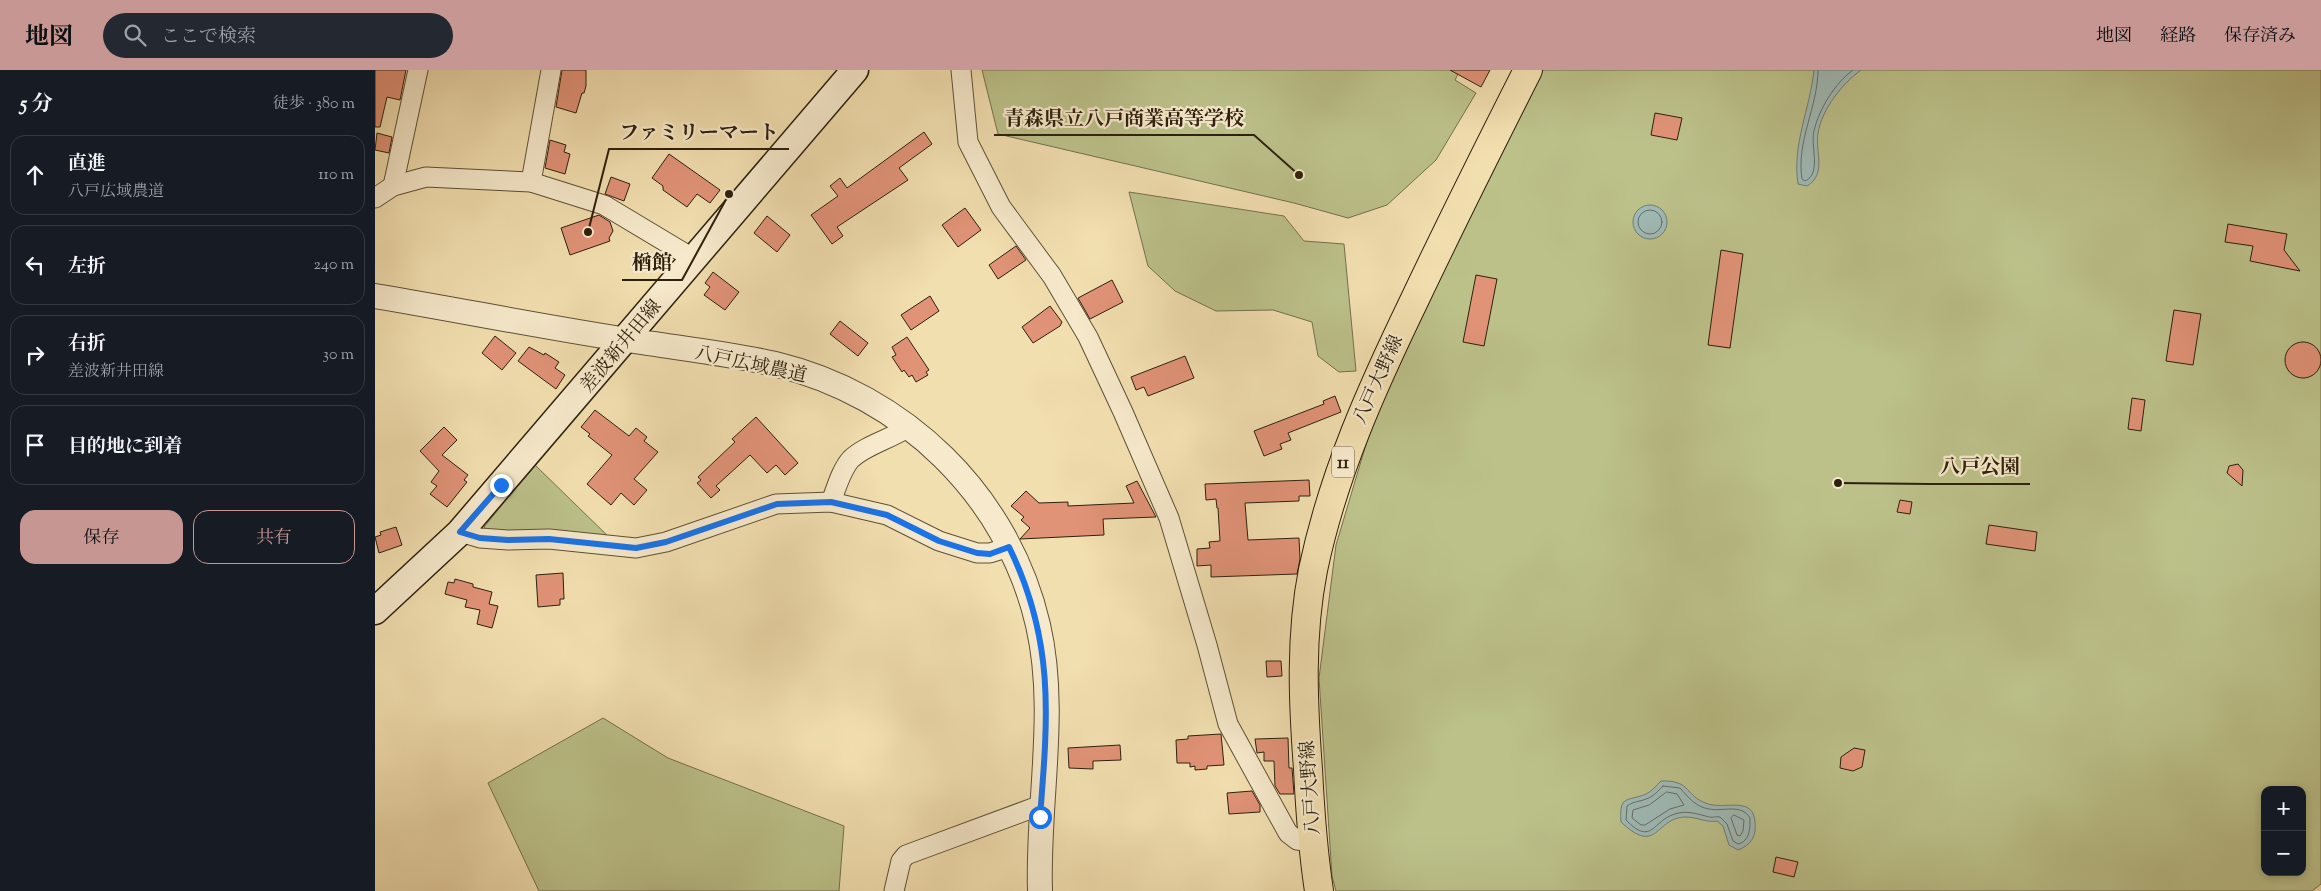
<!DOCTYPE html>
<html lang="ja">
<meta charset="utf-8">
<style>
body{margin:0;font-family:"Sorts Mill Goudy","Noto Serif JP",serif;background:#242831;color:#f1f3f6}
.controls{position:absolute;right:15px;bottom:15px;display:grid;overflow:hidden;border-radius:10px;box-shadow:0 2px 8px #0003}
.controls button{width:45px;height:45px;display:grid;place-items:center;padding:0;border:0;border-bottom:1px solid #363941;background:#171b24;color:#f1f3f6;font:25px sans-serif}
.stop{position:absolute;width:15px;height:15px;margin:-11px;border:4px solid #1a73e8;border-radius:50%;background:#fff}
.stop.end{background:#1a73e8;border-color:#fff;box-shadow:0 1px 5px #0008}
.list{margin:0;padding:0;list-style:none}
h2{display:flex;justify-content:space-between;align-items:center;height:65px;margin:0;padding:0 20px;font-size:21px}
h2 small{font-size:16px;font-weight:400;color:#9ea1a6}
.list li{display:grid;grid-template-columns:32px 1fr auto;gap:15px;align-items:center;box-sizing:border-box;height:80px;margin:0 10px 10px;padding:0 10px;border:1px solid #363941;border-radius:15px}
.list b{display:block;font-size:19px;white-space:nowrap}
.list p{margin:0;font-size:16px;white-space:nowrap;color:#9ea1a6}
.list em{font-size:16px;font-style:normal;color:#9ea1a6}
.actions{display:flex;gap:10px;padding:15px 20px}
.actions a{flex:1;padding:11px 0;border:1px solid #c59692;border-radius:15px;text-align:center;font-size:18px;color:#c59692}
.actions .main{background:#c59692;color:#111}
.icon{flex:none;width:28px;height:28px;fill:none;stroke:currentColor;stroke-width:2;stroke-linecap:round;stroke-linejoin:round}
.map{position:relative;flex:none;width:1946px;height:821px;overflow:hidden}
header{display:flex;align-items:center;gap:30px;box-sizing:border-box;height:70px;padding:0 25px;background:#c59692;color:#111}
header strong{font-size:24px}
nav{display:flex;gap:28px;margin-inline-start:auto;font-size:18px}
.search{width:350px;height:45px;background:#242831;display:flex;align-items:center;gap:12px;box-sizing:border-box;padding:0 18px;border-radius:28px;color:#9ea1a6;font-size:19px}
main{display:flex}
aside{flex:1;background:#171b24}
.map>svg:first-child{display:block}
.green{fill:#bcc18a;stroke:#74704b;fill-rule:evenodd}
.water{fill:#9fbab6;stroke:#717c72}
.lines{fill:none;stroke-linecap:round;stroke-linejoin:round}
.shore{stroke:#666d61;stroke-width:1}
.building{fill:#e19378;stroke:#2d200c}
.minor-casing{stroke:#5e5035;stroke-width:21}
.tertiary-casing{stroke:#5e5035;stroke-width:26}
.secondary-casing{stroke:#2d200c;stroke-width:29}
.primary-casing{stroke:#2d200c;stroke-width:30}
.minor{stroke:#f7eacc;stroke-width:19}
.tertiary{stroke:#f7eacc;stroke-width:24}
.secondary{stroke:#f7eacc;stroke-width:26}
.primary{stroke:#f2dfb0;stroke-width:28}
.route{stroke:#1a73e8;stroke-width:6}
.labels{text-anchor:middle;stroke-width:4.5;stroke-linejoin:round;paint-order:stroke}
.shield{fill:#f7eacc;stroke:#6a5d46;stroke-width:1}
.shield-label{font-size:18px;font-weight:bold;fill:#2d200c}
.street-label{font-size:19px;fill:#2d200c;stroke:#f7eacc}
.leader{fill:none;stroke:#2d200c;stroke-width:2}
.callout-dot{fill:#2d200c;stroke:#f7eacc;stroke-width:2}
.callout-label{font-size:20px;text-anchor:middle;font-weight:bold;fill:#2d200c;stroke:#f7eacc;stroke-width:4.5;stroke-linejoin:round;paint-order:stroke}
</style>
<header>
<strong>地図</strong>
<div class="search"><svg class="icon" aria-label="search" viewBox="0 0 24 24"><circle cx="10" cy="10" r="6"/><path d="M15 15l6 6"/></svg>ここで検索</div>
<nav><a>地図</a><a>経路</a><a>保存済み</a></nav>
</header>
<main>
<aside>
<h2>5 分<small>徒歩 · 380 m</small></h2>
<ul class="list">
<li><svg class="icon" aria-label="ahead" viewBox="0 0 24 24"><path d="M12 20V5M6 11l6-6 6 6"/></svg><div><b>直進</b><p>八戸広域農道</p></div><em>110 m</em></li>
<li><svg class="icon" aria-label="left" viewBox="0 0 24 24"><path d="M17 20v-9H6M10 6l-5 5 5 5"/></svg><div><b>左折</b></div><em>240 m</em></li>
<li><svg class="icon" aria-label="right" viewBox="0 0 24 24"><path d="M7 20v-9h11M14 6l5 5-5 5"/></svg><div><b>右折</b><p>差波新井田線</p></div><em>30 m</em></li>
<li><svg class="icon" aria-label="arrive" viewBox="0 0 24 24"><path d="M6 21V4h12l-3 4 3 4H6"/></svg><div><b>目的地に到着</b></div></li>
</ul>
<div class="actions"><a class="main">保存</a><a>共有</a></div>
</aside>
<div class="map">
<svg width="1946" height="821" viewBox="0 0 1946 821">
<rect width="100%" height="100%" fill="#f2dfb0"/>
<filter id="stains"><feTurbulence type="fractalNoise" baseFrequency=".004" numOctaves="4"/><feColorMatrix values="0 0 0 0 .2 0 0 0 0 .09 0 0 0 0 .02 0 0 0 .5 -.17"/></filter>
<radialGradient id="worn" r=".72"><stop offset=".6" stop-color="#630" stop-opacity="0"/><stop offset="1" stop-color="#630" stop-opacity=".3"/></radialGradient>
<g class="green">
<path d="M607,0H1085L1080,10L1101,23L1061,90L1012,135L973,148L919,133L623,64Z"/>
<path d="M1168,0H1946V814L1937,821H961L957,806L944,608L961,475L998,351L1107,118ZM1890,720H1927V802H1890Z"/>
<path d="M754,122L909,146L929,171L969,174L981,301L964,302L943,286L937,252L898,240L841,241L800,221L773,196Z"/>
<path d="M160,395L238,471L117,464L109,457Z"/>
<path d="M228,648L293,688L469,756L464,821H164L113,713Z"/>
</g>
<g class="water">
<path d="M1439,0H1486C1467,14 1447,39 1443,63C1440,83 1452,104 1432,116L1423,114C1417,74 1435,39 1439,0Z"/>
<circle cx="1275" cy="152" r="17"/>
<path d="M1286,711C1317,710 1309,726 1333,734C1354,740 1383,723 1380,761C1379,771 1371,777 1363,780L1354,775L1348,756L1342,751C1332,753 1322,747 1311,747C1280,747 1283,787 1246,752C1244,724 1252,732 1271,724C1277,721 1281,716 1286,711Z"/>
</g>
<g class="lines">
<g class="shore">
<path d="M1443,0C1443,37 1421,71 1427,109L1430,111C1447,104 1435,75 1439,61C1444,39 1460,13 1478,0"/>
<circle cx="1275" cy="152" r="12"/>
<path d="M1288,716L1305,718C1314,728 1321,737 1334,739C1348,742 1366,733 1375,748C1375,759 1375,771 1363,774L1358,771L1352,754L1345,747C1341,746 1338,748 1334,747C1323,744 1311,740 1300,744C1278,750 1277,777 1251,750L1252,736C1259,731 1264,732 1271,729C1278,727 1283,721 1288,716Z"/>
<path d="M1292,722L1302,724L1309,735L1295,739L1270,755H1266L1257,748L1258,740L1274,735Z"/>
<path d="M1359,745L1369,750L1368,761L1365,766L1362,765L1356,748Z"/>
</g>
</g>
<g class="building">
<path d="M0,0H31L25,30L12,27L5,57H0Z"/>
<path d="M187,0H211V16L209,23H207L201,43L181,37Z"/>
<path d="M1075,0H1115L1106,17Z"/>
<path d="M1280,43L1307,48L1302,70L1276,65Z"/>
<path d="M549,62L557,74L524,98L533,110L462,157L468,166L457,174L436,145L463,126L455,116L465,108L472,118Z"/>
<path d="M2,63L17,67L14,83L0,80Z"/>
<path d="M175,70L191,75L189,82L195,84L190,104L170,98Z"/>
<path d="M294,84L345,120L335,133L322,124L312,137L288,120V116L277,108Z"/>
<path d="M236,107L255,114L249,131L230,124Z"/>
<path d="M590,138L606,160L583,177L567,155Z"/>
<path d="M224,145L235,152L238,161L234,168L235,171L195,185L186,158Z"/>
<path d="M392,146L415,165L402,182L379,163Z"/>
<path d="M1853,154L1912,164L1909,180L1925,201L1875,191L1878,176L1850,172Z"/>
<path d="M641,176L651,190L623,209L614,195Z"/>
<path d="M1346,180L1368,184L1355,278L1333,275Z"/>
<path d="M338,202L364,222L350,240L329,225L335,217L330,213Z"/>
<path d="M1101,205L1122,209L1109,276L1088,272Z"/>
<path d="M737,210L748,232L715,249L703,228Z"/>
<path d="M555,226L564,241L536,260L526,245Z"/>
<path d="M675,236L687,252L685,256L658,273L647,257Z"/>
<path d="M1799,240L1826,244L1818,295L1791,291Z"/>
<path d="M465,251L493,273L483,286L455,264Z"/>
<path d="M120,266L141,283L127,300L107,283Z"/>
<path d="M532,267L554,300L551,302L553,305L541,312L537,305L534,307L529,300L527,302L517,287L521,285L517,277Z"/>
<circle cx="1928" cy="290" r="18"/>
<path d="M154,277L169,285L170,283L184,292L180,298L190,305L181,319L143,291Z"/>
<path d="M810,286L819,308L773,326L769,317L761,320L756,307Z"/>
<path d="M960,326L966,342L913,363L916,370L905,374L907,379L889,386L879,361L949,334L948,331Z"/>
<path d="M1757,328L1770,330L1766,361L1753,359Z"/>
<path d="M220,340L254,366L261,358L272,367L269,371L283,382L259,409L272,420L259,435L246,423L236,435L212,414L237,385L213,366L215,364L206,357Z"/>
<path d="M381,347L423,393L410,405L401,395L392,403L375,385L341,416L345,420L336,428L322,413L326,410L323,407L360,372L357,369Z"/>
<path d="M69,357L82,370L67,385L93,405L89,410L92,412L72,437L55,424L62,416L56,412L64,401L45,381Z"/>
<path d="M1863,394L1868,400L1867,416L1852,403L1854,396Z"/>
<path d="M934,410L935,426H924V431L870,433L873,470L924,468L925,489L922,504L836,507V495L822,496V479L835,478L834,472L845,471L843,438H842L841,429L831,430L830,414Z"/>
<path d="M762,411L781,447L728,449L729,465L645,469L655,458L646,450L649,447L636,436L651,421L664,433L693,432V436L759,433L751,416Z"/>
<path d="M1525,430L1537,432L1535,444L1522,442Z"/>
<path d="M1614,455L1662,462L1660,481L1611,474Z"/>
<path d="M21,457L27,475L4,483L0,467L6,465L5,462Z"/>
<path d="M188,503L189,529H185V535L163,537L161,505Z"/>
<path d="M80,509L98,514V517L117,522L114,534L123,536L117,558L102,554L105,540L90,537L92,530L70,524L73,512L79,513Z"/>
<path d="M891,591H906L907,606L892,607Z"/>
<path d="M846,664L849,695L832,696V699L820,700V696L815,697V693H802L801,670L813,669V666Z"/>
<path d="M913,668L914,698H917L919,724H905L900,716L899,691H889V682L882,683L880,669Z"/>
<path d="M745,675L746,690L718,691V699L694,698L693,678Z"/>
<path d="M1479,678L1490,680L1487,697L1478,701L1465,698L1466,687Z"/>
<path d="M877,721L885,735V742L854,744L852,723Z"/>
<path d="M1401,787L1423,792L1419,807L1398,802Z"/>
</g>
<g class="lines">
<defs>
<g id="minor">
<path d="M586,0L593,72L626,137L677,206L713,267L748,342L794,448L832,575L853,654L913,763L922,770L938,772"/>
<path d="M156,112L176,0"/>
<path d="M18,116L43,0"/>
<path d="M0,128L18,116L51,107L156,112L229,135L319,189"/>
<path d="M456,432C461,419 466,400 476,389C492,374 517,369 535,356"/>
<path d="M85,462L105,468L133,470L174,469L261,478L291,472L401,434L456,432L512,445L564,471L602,483H615L634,477"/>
<path d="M519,821L526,791L531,785L666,735"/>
</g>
<path id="tertiary" d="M0,226C84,240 168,257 253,270C302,278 352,283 400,294C529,325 633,425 663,555C683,641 662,733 665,821"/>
<path id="secondary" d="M0,541L85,462L480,0"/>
<path id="primary" d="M944,821C938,781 935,740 933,699C928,633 925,566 938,500C958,404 997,318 1039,231C1076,153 1114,77 1153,0"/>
</defs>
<use href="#minor" class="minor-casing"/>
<use href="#tertiary" class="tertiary-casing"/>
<use href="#secondary" class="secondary-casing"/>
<use href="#primary" class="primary-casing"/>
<use href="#minor" class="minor"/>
<use href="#tertiary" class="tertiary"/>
<use href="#secondary" class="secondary"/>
<use href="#primary" class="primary"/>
</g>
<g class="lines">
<path class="route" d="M126,415L85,462L105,468L133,470L174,469L261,478L291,472L402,434L456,432L512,445L564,471L602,483L615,484L634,477C680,571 673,647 665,747"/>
</g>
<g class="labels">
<rect class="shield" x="957" y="376.5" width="22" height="31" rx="4"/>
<g class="shield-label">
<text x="968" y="398">11</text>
</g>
<g class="street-label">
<text transform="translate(245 275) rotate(-50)" y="7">差波新井田線</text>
<text transform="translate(376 293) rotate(12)" y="7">八戸広域農道</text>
<text transform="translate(1002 309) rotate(-66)" y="7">八戸大野線</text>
<text transform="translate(934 718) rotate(-94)" y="7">八戸大野線</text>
</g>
</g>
<path class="leader" d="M924 105L879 65H619M213 162L234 79H414M354 124L307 210H247M1463 413L1555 414H1655"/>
<g class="callout-dot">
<circle cx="924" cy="105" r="5"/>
<circle cx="213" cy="162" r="5"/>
<circle cx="354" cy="124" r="5"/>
<circle cx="1463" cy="413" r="5"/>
</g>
<g class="callout-label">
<text x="749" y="55">青森県立八戸商業高等学校</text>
<text x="324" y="69">ファミリーマート</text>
<text x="277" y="199">楢館</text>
<text x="1605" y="403">八戸公園</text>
</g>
<rect width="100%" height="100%" filter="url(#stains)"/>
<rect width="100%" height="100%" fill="url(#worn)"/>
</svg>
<div class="controls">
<button>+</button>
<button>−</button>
</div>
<div class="stop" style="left:665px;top:747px"></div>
<div class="stop end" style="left:126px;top:415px"></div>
</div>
</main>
